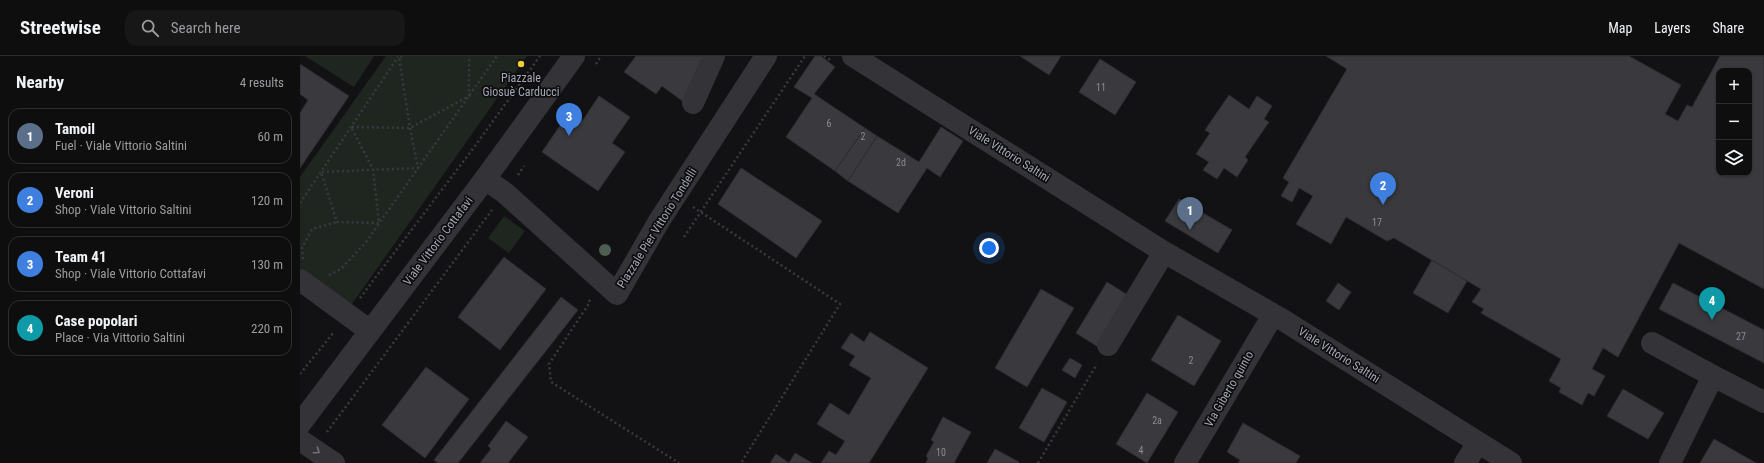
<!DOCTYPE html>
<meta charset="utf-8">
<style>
:root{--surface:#0e0e0f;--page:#171718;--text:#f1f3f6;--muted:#9b9c9e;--line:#2e2e2f;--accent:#8c9099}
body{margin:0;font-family:"Roboto Condensed",sans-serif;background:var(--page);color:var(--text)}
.controls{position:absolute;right:12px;top:12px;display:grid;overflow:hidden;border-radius:8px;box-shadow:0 1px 3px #0004}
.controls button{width:36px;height:36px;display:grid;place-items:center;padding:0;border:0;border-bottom:1px solid var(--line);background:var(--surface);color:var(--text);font:20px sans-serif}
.you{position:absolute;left:689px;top:192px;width:14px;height:14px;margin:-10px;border:3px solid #fff;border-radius:50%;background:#1a73e8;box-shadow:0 0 0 6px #1a73e833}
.badge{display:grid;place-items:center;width:26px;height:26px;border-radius:50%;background:var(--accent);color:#fff;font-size:13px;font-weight:700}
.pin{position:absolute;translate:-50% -33px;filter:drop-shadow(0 1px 2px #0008)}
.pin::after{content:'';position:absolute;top:21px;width:14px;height:12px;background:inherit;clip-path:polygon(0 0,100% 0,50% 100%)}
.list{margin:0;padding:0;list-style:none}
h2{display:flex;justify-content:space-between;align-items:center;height:52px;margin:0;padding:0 16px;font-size:17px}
h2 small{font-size:13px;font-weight:400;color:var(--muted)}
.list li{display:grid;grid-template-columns:26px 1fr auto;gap:12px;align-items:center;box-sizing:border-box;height:56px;margin:0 8px 8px;padding:0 8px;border:1px solid var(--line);border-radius:12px}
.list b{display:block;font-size:15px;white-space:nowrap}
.list p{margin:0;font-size:13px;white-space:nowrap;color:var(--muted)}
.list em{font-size:13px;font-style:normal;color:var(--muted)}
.icon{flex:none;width:22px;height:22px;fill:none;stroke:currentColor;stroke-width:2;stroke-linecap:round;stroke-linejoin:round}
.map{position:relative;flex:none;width:1464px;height:407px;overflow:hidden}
header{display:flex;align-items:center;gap:24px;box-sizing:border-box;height:56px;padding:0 20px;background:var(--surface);border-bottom:1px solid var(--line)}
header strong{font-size:19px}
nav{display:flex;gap:22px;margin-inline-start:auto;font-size:14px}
.search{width:280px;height:36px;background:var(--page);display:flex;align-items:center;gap:10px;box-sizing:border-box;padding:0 14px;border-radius:12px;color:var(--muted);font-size:15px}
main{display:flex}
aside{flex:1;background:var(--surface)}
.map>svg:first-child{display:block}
.green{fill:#1f2620}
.building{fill:#3a3a3e;stroke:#2d2c30;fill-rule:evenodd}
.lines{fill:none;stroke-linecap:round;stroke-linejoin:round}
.path{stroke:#393a3f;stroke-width:2.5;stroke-dasharray:2 3;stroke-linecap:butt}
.minor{stroke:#333338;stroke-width:22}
.tree{fill:#4c5f52}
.oneway{stroke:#71727c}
.poi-dot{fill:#ead033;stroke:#0d0d0f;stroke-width:1.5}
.labels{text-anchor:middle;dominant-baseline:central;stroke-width:3.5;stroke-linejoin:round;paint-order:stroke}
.number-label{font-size:10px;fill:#8a8b96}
.poi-label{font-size:12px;fill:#a4a6b4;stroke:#0d0d0f}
.street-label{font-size:12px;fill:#a4a6b4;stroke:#0d0d0f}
</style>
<header>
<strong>Streetwise</strong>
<div class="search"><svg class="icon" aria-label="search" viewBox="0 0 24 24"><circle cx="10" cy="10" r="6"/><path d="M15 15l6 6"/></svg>Search here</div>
<nav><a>Map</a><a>Layers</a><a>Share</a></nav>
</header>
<main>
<aside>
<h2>Nearby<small>4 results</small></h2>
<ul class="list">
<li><span class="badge" style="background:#5c6f8a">1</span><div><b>Tamoil</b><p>Fuel · Viale Vittorio Saltini</p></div><em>60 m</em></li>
<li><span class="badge" style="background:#3f7fe0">2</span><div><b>Veroni</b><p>Shop · Viale Vittorio Saltini</p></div><em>120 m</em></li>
<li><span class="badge" style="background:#3f7fe0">3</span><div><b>Team 41</b><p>Shop · Viale Vittorio Cottafavi</p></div><em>130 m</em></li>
<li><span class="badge" style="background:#0f9aa8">4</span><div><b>Case popolari</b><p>Place · Via Vittorio Saltini</p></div><em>220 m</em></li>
</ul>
</aside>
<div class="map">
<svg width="1464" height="407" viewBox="0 0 1464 407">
<rect width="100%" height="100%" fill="#121214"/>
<path class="green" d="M5 0H74L54 31Z
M86 0H227L47 255 0 223V121Z
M204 160 225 175 209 197 188 182Z"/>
<path class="building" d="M336 0H407L385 47 362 30 356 38 324 16Z
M515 0H521L535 11 514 38 565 72 535 115 486 81 512 42 494 31Z
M720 0H761L749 19Z
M1026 0H1329L1381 29 1365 58 1378 65 1387 49 1392 51 1420 0H1464V233L1379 187 1318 301 1303 292 1292 313 1305 320 1294 340 1288 337 1282 349 1259 336 1261 332 1249 325 1261 303 1181 257 1184 253 1172 246 1181 233 1094 182 1087 185 1046 161 1031 188 996 168 1013 140 999 132 992 146 981 140 989 126 983 122 1047 13ZM1419 15H1449V117H1419Z
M800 3 836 26 815 59 779 36Z
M0 8 49 40 0 112V57L8 44 0 38Z
M929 39 949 53 957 40 972 50 964 63 969 66 945 101 948 104 937 121 924 112 917 123 903 114 909 106 896 98 910 77 905 74Z
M299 40 330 61 312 87 325 96 298 135 242 96 270 55 283 64Z
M641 71 663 85 640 121 627 112 598 157 548 125 577 80 619 106Z
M565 72 577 80 548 125 535 115Z
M441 112 522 165 496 202 418 148Z
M879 143 932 174 918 197 865 165Z
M204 201 246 233 200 294 158 261Z
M1132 204 1167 225 1148 257 1113 237Z
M807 226 834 243 803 294 776 277Z
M1038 227 1051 236 1039 254 1026 245Z
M1373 227 1464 274V307L1359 253Z
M741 233 774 252 727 331 695 312Z
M261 241 278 254 158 407H138L134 404Z
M878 259 921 285 894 330 851 304Z
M570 276 628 312 569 407H521L529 395 536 399 545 385 517 368 530 347 549 359 571 322 549 309 555 300 541 292 551 277 564 286Z
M770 302 782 309 775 322 762 314Z
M126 311 169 343 125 402 82 369Z
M742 332 767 346 744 386 719 372Z
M1323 333 1364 357 1348 383 1307 360Z
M847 337 878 356 847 407 816 388Z
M643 361 671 376 654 407H626L628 402 626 400 634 386 631 384Z
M206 365 228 381 208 407H180L191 393 188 390Z
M943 367 1000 400 996 407H938L940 404 927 396Z
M1414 383 1456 407H1400Z
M695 393 719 406 718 407H687Z
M495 397 512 407H470L476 398 489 407Z"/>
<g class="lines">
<path class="path" d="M102 0 99 1 110 72 118 112 21 116 37 166 79 167 73 113 51 71 110 72 169 40V0
M524 0 532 5
M296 8 301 0
M218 119 224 110
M0 147 98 1
M393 151 540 248 441 407
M384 181 505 0
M3 203 2 192 12 173 37 166
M29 219 41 213 66 186 197 0
M60 242 175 90 240 0
M289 244 290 246 249 308 251 326 379 407
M0 318 34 276
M27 376 192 154
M738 407 797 308"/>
<path class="minor" d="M553 0 864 196 983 264 1211 407
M393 47 414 0
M185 123 205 137 317 238 359 165 466 0
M0 224 70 275
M1352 287 1413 320 1370 407
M808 289 864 196
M1413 320 1464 346
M0 368 185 123 274 0
M0 384 34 407
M885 407 973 259
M1165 407 1178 387"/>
</g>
<circle class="tree" cx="305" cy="194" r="6"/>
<defs><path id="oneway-chevron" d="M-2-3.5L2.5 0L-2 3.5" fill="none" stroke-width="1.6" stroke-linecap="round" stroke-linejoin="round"/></defs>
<use class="oneway" href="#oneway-chevron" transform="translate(17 395) rotate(35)"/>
<circle class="poi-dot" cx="221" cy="8" r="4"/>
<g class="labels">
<g class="number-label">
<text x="801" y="31">11</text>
<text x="529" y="67">6</text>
<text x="563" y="80">2</text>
<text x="601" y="106">2d</text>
<text x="1077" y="166">17</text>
<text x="1441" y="280">27</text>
<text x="891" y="304">2</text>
<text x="857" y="364">2a</text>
<text x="841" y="394">4</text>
<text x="641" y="396">10</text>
</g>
<g class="poi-label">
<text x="221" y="22">Piazzale<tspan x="221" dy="14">Giosuè Carducci</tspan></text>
</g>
<g class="street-label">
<text transform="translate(709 98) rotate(32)">Viale Vittorio Saltini</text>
<text transform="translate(357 172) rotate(-58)">Piazzale Pier Vittorio Tondelli</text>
<text transform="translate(138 185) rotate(-53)">Viale Vittorio Cottafavi</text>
<text transform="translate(1039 299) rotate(32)">Viale Vittorio Saltini</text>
<text transform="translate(929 333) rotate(-60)">Via Giberto quinto</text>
</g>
</g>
</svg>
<div class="controls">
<button>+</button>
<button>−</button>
<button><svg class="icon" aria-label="layers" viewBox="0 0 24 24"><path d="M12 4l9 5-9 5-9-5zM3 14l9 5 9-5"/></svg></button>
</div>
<div class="you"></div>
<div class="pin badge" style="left:890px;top:174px;background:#5c6f8a">1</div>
<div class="pin badge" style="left:1083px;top:149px;background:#3f7fe0">2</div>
<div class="pin badge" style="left:269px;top:80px;background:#3f7fe0">3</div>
<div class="pin badge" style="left:1412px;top:264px;background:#0f9aa8">4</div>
</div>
</main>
